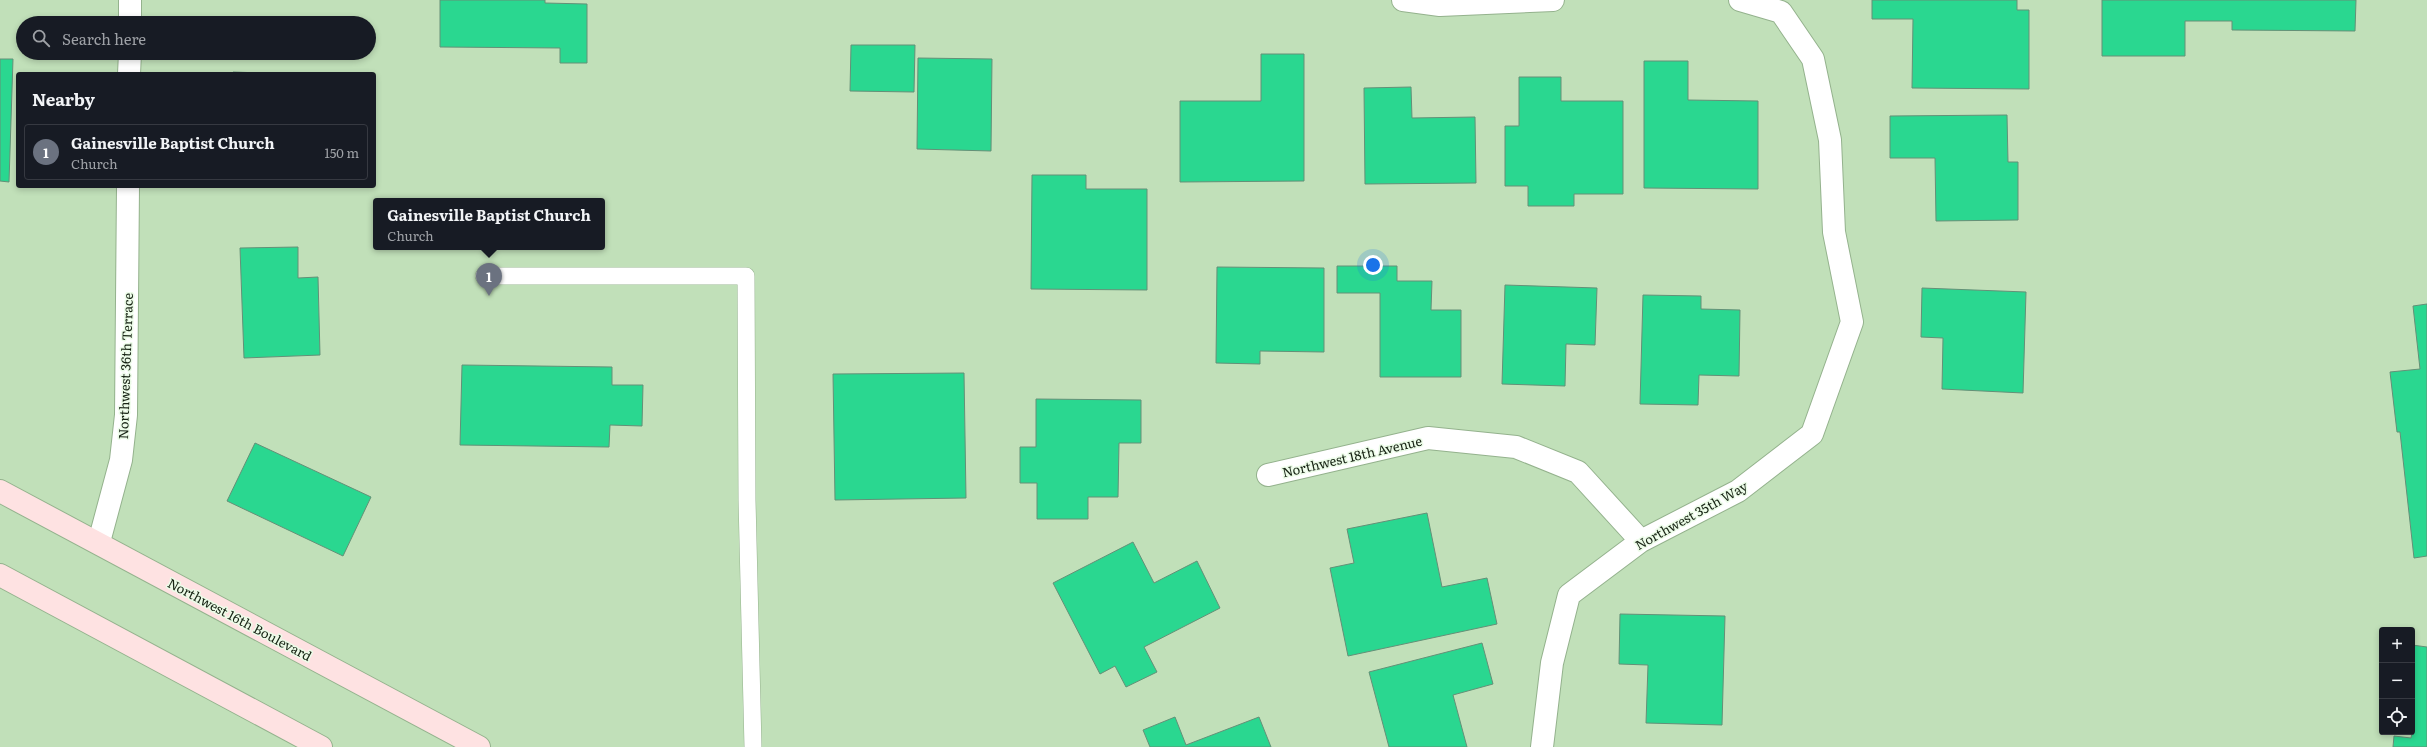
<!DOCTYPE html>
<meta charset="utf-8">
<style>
:root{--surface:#171b24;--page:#20242c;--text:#f1f3f6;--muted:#9ea1a6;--line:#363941;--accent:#2563eb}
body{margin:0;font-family:Literata,serif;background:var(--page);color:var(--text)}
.controls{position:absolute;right:12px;bottom:12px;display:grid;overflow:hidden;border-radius:4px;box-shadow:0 2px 6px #0003}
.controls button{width:36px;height:36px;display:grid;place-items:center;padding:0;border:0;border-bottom:1px solid var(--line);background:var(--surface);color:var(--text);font:20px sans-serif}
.you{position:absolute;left:1373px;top:265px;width:14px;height:14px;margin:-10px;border:3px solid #fff;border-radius:50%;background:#1a73e8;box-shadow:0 0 0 6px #1a73e833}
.badge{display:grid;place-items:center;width:26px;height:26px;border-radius:50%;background:var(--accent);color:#fff;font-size:13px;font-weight:700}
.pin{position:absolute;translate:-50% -33px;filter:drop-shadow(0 1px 2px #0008)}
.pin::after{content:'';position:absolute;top:21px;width:14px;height:12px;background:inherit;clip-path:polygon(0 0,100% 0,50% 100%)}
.popup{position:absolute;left:373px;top:198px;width:232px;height:52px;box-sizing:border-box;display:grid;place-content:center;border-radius:4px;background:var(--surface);filter:drop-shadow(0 1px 3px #0005);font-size:13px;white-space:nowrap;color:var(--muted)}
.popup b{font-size:15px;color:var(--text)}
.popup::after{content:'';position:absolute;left:50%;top:100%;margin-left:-8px;border:8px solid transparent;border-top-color:var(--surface)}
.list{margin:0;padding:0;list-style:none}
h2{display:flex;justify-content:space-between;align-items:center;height:52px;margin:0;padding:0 16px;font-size:17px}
h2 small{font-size:13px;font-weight:400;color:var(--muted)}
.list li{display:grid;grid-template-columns:26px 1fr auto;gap:12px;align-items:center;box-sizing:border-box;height:56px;margin:0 8px 8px;padding:0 8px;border:1px solid var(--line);border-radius:4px}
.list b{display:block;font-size:15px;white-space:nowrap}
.list p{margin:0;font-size:13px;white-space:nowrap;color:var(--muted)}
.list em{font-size:13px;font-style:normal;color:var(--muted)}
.icon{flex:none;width:22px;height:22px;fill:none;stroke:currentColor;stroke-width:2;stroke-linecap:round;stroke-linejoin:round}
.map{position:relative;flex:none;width:2427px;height:747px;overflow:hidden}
.search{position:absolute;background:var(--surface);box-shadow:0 2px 6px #0003;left:16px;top:16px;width:360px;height:44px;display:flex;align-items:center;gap:10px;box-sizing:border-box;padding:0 14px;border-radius:22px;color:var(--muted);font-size:15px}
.panel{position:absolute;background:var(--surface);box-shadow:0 2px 6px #0003;left:16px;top:72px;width:360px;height:116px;border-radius:4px}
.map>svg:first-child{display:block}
.building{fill:#2ad790;stroke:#649077}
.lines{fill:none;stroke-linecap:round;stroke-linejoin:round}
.lane-casing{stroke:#94b28d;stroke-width:18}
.street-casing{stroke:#94b28d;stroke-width:24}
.secondary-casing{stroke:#94b28d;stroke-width:24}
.lane{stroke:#fff;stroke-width:17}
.street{stroke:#fff;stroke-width:22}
.secondary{stroke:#fee2e2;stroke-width:22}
.labels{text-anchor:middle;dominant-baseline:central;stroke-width:3;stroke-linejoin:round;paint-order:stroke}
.street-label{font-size:13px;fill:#172314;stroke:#ecfce8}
</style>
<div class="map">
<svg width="2427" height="747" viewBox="0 0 2427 747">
<rect width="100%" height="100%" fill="#c1e0b9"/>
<path class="building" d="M440 0H545V3L587 4V63H560V48L440 47Z
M1872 0H2017V10H2029V89L1912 88 1913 19H1872Z
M2102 0H2356L2355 31 2232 30V21H2185V56H2102Z
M851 45H915L914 92 850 91Z
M1261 54H1304V181L1180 182V101H1261Z
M918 58 992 59 991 151 917 149Z
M0 59H13L9 182 0 181Z
M1644 61H1688V100L1758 101V189L1644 188Z
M233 72 288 74H233Z
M1519 77H1561V101H1623V194H1574V206H1528V186H1505V126H1519Z
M1411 87 1412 118 1475 117 1476 183 1365 184 1364 88Z
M2007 115 2008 162H2018V220L1936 221 1935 158H1890V116Z
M1032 175H1086V189H1147V290L1031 289Z
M298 247V278L318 277 320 355 244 358 240 248Z
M1337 266H1397V281H1432L1431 310H1461V377H1380V293H1337Z
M1217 267 1324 268V352L1260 351V364L1216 363Z
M1505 285 1597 288 1595 345 1566 344 1565 386 1502 384Z
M1922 288 2026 292 2023 393 1942 389 1943 338 1921 337Z
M1643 295 1701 296V309L1740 310 1739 376 1699 375 1698 405 1640 404Z
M2427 304V556L2414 558 2400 432H2397L2390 372 2420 369 2413 306Z
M462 365 612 367V385H643L642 426 610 425 609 447 460 445Z
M964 373 966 498 835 500 833 374Z
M1036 399 1141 400V443H1119L1118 497H1088V519H1037V483H1020V447H1036Z
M255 443 371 497 343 556 227 501Z
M1427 513 1442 587 1487 578 1497 624 1348 656 1330 568 1354 563 1347 529Z
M1133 542 1154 583 1197 561 1220 608 1144 647 1157 672 1126 687 1115 666 1100 674 1053 583Z
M1620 614 1725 616 1722 725 1646 723 1648 665 1619 664Z
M1482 643 1493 684 1453 695 1467 747H1389L1369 672Z
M2412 645 2427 647V747H2393L2394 736 2411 738 2412 732 2414 710H2412Z
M1175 717 1186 745 1259 717 1271 747H1150L1143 730Z"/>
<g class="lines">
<defs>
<path id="lane" d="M484 276H746L747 500 753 747"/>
<path id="street" d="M1403 0 1440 5 1553 0
M130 23V0
M129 74 130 53
M1268 475 1428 438 1516 447 1578 472 1641 541
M99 542 121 460 126 415 128 186
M1542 747 1552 663 1569 595 1641 541 1738 491 1812 434 1852 322 1834 232 1830 140 1813 59 1781 12 1740 0"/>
<path id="secondary" d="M0 491 479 747
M0 575 321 747"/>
</defs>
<use href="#lane" class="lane-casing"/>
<use href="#street" class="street-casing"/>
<use href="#secondary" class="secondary-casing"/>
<use href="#lane" class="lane"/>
<use href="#street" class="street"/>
<use href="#secondary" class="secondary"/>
</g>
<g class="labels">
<g class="street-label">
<text transform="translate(125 366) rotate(-88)">Northwest 36th Terrace</text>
<text transform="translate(1352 456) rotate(-13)">Northwest 18th Avenue</text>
<text transform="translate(1691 515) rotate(-29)">Northwest 35th Way</text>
<text transform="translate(240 619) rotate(28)">Northwest 16th Boulevard</text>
</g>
</g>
</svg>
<div class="controls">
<button>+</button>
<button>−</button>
<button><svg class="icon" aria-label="locate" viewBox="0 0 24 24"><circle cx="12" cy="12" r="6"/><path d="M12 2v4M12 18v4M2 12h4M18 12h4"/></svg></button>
</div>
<div class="you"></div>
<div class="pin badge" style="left:489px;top:296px;background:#6b7280">1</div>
<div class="popup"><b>Gainesville Baptist Church</b>Church</div>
<div class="search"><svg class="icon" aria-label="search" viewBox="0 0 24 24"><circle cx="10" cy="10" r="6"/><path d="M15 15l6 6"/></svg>Search here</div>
<section class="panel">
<h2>Nearby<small></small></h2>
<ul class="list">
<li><span class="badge" style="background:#6b7280">1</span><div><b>Gainesville Baptist Church</b><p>Church</p></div><em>150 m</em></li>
</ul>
</section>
</div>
